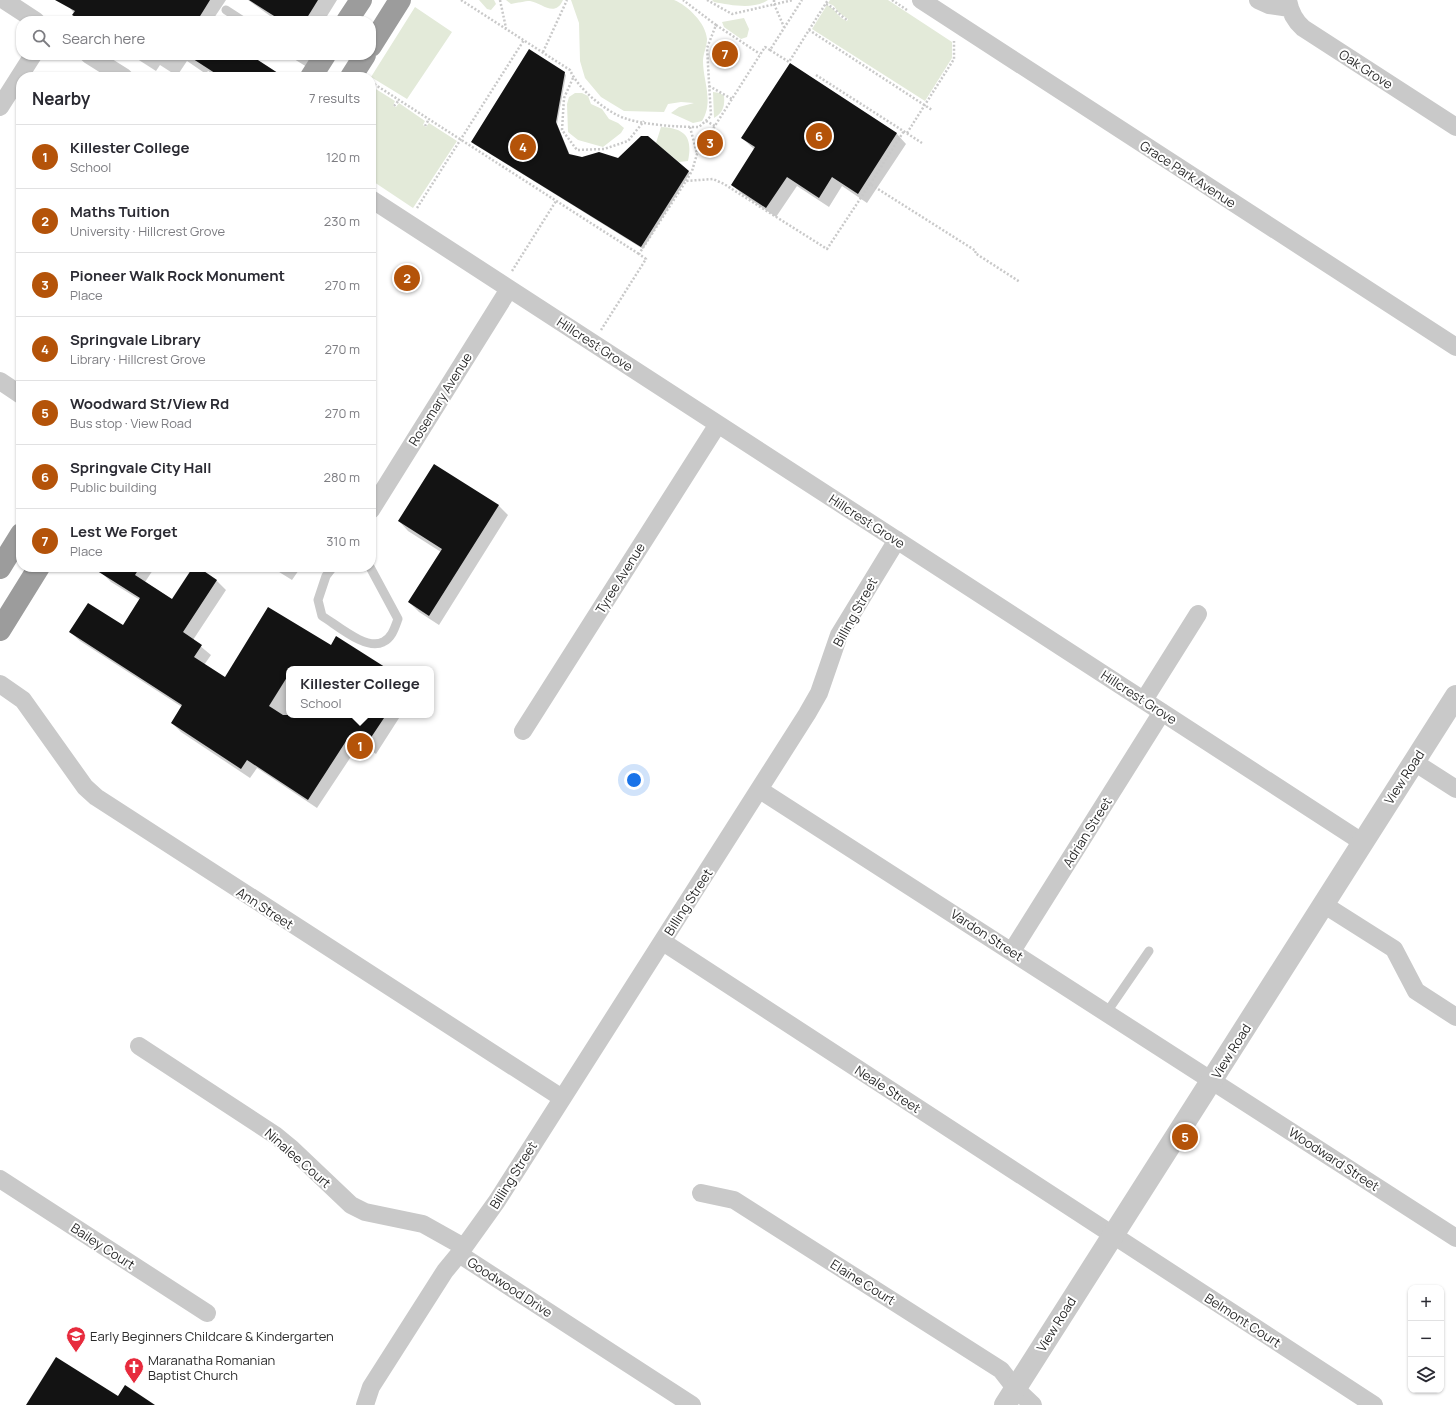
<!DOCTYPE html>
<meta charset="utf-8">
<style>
:root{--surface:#fff;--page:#f2f2f3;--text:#2b2b33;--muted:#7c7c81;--line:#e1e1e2;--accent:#b45309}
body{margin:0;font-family:Manrope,sans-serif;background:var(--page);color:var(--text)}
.controls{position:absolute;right:12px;bottom:12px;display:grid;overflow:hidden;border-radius:8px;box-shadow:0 1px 3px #0004}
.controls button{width:36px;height:36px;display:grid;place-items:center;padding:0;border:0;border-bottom:1px solid var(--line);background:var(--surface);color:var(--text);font:20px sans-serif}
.you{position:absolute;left:634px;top:780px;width:14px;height:14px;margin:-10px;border:3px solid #fff;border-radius:50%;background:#1a73e8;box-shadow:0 0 0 6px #1a73e833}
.badge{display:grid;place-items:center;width:26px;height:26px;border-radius:50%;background:var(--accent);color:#fff;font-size:13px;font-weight:700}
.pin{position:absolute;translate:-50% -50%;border:2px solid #fff;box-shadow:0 1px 4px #0006}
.popup{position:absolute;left:286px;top:666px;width:148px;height:52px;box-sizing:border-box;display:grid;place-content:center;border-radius:8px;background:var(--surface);filter:drop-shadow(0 1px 3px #0005);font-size:13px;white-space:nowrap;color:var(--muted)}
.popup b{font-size:15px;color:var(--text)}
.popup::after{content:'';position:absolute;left:50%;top:100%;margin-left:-8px;border:8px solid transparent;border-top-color:var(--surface)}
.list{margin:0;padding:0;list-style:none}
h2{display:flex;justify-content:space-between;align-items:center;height:52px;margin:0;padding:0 16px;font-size:17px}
h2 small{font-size:13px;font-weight:400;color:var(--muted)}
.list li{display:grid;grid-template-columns:26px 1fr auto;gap:12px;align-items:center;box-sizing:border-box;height:64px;padding:0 16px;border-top:1px solid var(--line)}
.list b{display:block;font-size:15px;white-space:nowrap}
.list p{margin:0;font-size:13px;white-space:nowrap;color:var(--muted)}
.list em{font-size:13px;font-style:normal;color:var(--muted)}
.icon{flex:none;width:22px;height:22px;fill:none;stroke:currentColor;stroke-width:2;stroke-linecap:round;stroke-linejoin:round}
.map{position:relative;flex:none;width:1456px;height:1405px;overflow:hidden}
.search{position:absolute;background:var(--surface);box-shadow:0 1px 3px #0004;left:16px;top:16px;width:360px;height:44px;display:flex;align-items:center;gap:10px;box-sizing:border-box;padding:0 14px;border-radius:16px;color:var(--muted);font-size:15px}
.panel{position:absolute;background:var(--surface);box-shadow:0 1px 3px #0004;left:16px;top:72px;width:360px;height:500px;border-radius:16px}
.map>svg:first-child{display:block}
.green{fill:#e3ead9}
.shadow{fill:#0003}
.building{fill:#131313}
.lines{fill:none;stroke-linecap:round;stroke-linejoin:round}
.path{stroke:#c9c9c9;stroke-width:2.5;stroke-dasharray:2 2;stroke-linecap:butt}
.service{stroke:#c9c9c9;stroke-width:9}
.minor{stroke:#c9c9c9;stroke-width:18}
.tertiary{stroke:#c9c9c9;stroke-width:22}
.trunk{stroke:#9c9c9c;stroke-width:22}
.labels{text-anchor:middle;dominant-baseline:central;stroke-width:4;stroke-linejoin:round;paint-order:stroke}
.street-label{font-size:13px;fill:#2c2c2c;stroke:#fff}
.poi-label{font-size:13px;fill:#2c2c2c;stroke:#fff;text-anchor:start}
</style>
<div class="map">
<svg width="1456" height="1405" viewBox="0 0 1456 1405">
<rect width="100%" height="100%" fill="#fff"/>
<path class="green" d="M479 0H494L496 4 491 10 487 9Z
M506 0H563C555 18 542 3 530 1 525 1 517 3 511 4Z
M571 0H674C687 5 706 23 707 39 707 46 703 54 703 61 703 81 714 102 702 121L693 123 671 113 679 107 694 103 681 102 668 104 664 112 624 111 601 97 585 78 580 61 579 23Z
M712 0H768C754 10 730 5 714 2Z
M830 0H888L952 42V58L925 101 812 29 827 5C835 8 838 18 847 21L848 19 838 12 834 6 828 3Z
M415 7 452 32 407 99 371 77Z
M744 18 749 29 747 37 741 39 724 27 722 22Z
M371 86 395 101 393 106 396 107 399 103 425 121 423 125 426 127 429 123 457 141 413 208 371 180Z
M713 92 720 93 724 96C725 106 723 113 714 118Z
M575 93H582L588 96 591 104 602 109 609 119 618 123 624 128 621 133 603 147 578 140 568 132 567 104 569 97Z
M661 127C685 128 693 137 688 161L679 162 656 143Z"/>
<path class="shadow" d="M75 0H226L212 21H80L70 8Z
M248 0H337L324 21H277Z
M131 55H250L284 77H217L208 71 206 74 187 61 177 76 160 65 156 71Z
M790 65 897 134 906 144 867 203 842 186 829 207 797 186 776 217 742 194 732 185 755 150 742 138Z
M564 73 566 75 557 124 570 155 582 158 619 159 688 171 690 173 643 249 474 144Z
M499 506 508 515 439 625 419 612 409 602 441 552 408 531 399 521Z
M106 567H155L145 582 173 600 194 567 216 580 226 590 193 640 211 655 204 665 225 678 331 646 386 669H289V715H401L376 754 360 743 317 808 257 768 250 778 181 732 172 723 182 707 80 641 70 632 123 626 140 600 111 582 102 573Z
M271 567H301L292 580Z"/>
<path class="building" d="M55 0H210L197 21H83L72 15 75 11Z
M249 0H318L305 21H282Z
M529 49 565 72 556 122 569 154 582 157 599 152 618 158 641 136H648L689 171 641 247 471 142Z
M187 55H250L284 77H221Z
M790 63 897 133 858 194 832 177 819 198 787 177 766 208 731 185 755 147 741 138Z
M434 464 499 505 429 616 408 602 442 549 398 521Z
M91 567H140L135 575 172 599 193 567H198L217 580 183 632 202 645 194 657 225 677 268 607 331 645 336 636 388 669H289V674L269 706 283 715H386L366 745 350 735 308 800 247 760 241 769 171 723 182 705 69 632 88 603 123 625 140 598Z
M56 1357 118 1396 125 1385 155 1405H26Z"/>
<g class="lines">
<path class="path" d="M461 0 570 70C578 89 607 113 627 119 646 125 679 127 699 127L711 116 707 48 716 25 683 0
M500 0 506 28
M707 0 732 14 793 0
M774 0V4L784 27
M892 0 907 10
M826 4C834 7 839 15 847 20
M716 25 760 54
M809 30 828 0
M770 50 789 62 809 30 932 110
M543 52 567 0
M816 75 922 143
M573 78 564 98 562 130 577 150 604 149 628 141 644 121
M371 82 639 254
M709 86 732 99
M394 106 399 100
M706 121 715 126
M425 126 429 119
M690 127 697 154
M907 133 954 59V41
M686 181 692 171 697 154 765 47 770 50 802 0
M870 184 904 131
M417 208 524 40
M512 271 556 201
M601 330 646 259 639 254 686 181 713 179 724 184 827 249 870 184 976 251 975 253 1020 282"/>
<path class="service" d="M226 10 243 21
M296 55 317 68
M333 567 326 576 318 600 322 616C337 625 366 651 383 642 392 638 395 627 398 619L370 567
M1107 1012 1149 951"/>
<path class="minor" d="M4 0 36 21
M921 0 1456 347
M1258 0 1269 5 1290 8
M1288 0C1290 12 1294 20 1303 28L1456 127
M89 55 124 77
M0 107 33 55
M371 199 1362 842
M0 381 21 395
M371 510 509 289
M0 684 23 700 85 787 96 797 562 1098
M1144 700 1198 614
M523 731 718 424
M1414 762 1456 789
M760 790 1456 1238
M1323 904 1394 949 1416 991 1456 1017
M663 942 1374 1405
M1012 951 1162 712
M139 1046 275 1135 292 1149 351 1205 365 1212 423 1224 464 1247
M0 1179 207 1313
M701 1193 734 1200 1001 1370 1015 1388 1033 1405
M459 1254 497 1201 807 714 819 693 839 635 897 540
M365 1405 371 1387 445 1271 459 1254 692 1405"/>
<path class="tertiary" d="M1005 1405 1456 696"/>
<path class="trunk" d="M347 21 361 0
M371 46 400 0
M311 77 325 55
M351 77 365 55
M0 568 21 534
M0 630 39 567"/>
</g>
<defs>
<symbol id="school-pin" viewBox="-11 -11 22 30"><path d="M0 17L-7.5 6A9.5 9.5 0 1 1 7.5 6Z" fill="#e72b3d" stroke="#fff"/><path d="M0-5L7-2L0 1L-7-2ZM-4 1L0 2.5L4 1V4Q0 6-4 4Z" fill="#fff"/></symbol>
<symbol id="church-pin" viewBox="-11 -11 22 30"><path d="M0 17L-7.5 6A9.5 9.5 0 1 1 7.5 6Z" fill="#e72b3d" stroke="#fff"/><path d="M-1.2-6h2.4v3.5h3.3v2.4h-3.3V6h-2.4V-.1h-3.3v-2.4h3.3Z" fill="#fff"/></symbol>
</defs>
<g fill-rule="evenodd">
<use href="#school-pin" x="65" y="1325" width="22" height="30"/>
<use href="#church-pin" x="123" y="1356" width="22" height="30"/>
</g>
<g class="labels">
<g class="street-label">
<text transform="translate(1366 69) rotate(33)">Oak Grove</text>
<text transform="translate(1188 174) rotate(33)">Grace Park Avenue</text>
<text transform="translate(595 344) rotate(33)">Hillcrest Grove</text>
<text transform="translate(440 399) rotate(-58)">Rosemary Avenue</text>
<text transform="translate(867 521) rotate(33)">Hillcrest Grove</text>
<text transform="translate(620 578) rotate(-58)">Tyree Avenue</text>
<text transform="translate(855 612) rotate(-61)">Billing Street</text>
<text transform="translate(1139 697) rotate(33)">Hillcrest Grove</text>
<text transform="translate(1404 777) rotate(-57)">View Road</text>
<text transform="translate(1087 832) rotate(-58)">Adrian Street</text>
<text transform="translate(688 902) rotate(-57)">Billing Street</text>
<text transform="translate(265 908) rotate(33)">Ann Street</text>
<text transform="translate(987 935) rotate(33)">Vardon Street</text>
<text transform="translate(1231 1051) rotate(-58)">View Road</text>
<text transform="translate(888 1089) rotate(33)">Neale Street</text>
<text transform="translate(298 1158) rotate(41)">Ninalee Court</text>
<text transform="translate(1334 1159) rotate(33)">Woodward Street</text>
<text transform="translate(513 1175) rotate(-58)">Billing Street</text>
<text transform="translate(103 1246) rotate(33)">Bailey Court</text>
<text transform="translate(863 1282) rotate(32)">Elaine Court</text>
<text transform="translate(510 1287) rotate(33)">Goodwood Drive</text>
<text transform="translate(1243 1320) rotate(33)">Belmont Court</text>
<text transform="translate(1056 1324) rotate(-58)">View Road</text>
</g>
<g class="poi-label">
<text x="90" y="1336">Early Beginners Childcare &amp; Kindergarten</text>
<text x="148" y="1360">Maranatha Romanian<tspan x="148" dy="15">Baptist Church</tspan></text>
</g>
</g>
</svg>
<div class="controls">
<button>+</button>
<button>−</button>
<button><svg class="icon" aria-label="layers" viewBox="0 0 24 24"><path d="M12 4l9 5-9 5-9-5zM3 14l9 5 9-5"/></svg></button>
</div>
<div class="you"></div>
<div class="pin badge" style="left:360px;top:746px">1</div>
<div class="popup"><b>Killester College</b>School</div>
<div class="pin badge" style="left:407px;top:278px">2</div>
<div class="pin badge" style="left:710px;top:143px">3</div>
<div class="pin badge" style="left:523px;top:147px">4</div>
<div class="pin badge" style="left:1185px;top:1137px">5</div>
<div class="pin badge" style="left:819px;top:136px">6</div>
<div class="pin badge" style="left:725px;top:54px">7</div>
<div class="search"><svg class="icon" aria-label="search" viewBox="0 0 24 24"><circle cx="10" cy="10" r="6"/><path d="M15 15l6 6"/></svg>Search here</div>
<section class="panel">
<h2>Nearby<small>7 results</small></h2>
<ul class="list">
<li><span class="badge">1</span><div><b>Killester College</b><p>School</p></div><em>120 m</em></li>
<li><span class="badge">2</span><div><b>Maths Tuition</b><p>University · Hillcrest Grove</p></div><em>230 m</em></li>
<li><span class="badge">3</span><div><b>Pioneer Walk Rock Monument</b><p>Place</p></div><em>270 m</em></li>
<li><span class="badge">4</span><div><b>Springvale Library</b><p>Library · Hillcrest Grove</p></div><em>270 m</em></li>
<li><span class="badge">5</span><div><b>Woodward St/View Rd</b><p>Bus stop · View Road</p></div><em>270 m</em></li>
<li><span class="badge">6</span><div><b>Springvale City Hall</b><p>Public building</p></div><em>280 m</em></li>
<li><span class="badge">7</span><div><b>Lest We Forget</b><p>Place</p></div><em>310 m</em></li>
</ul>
</section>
</div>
